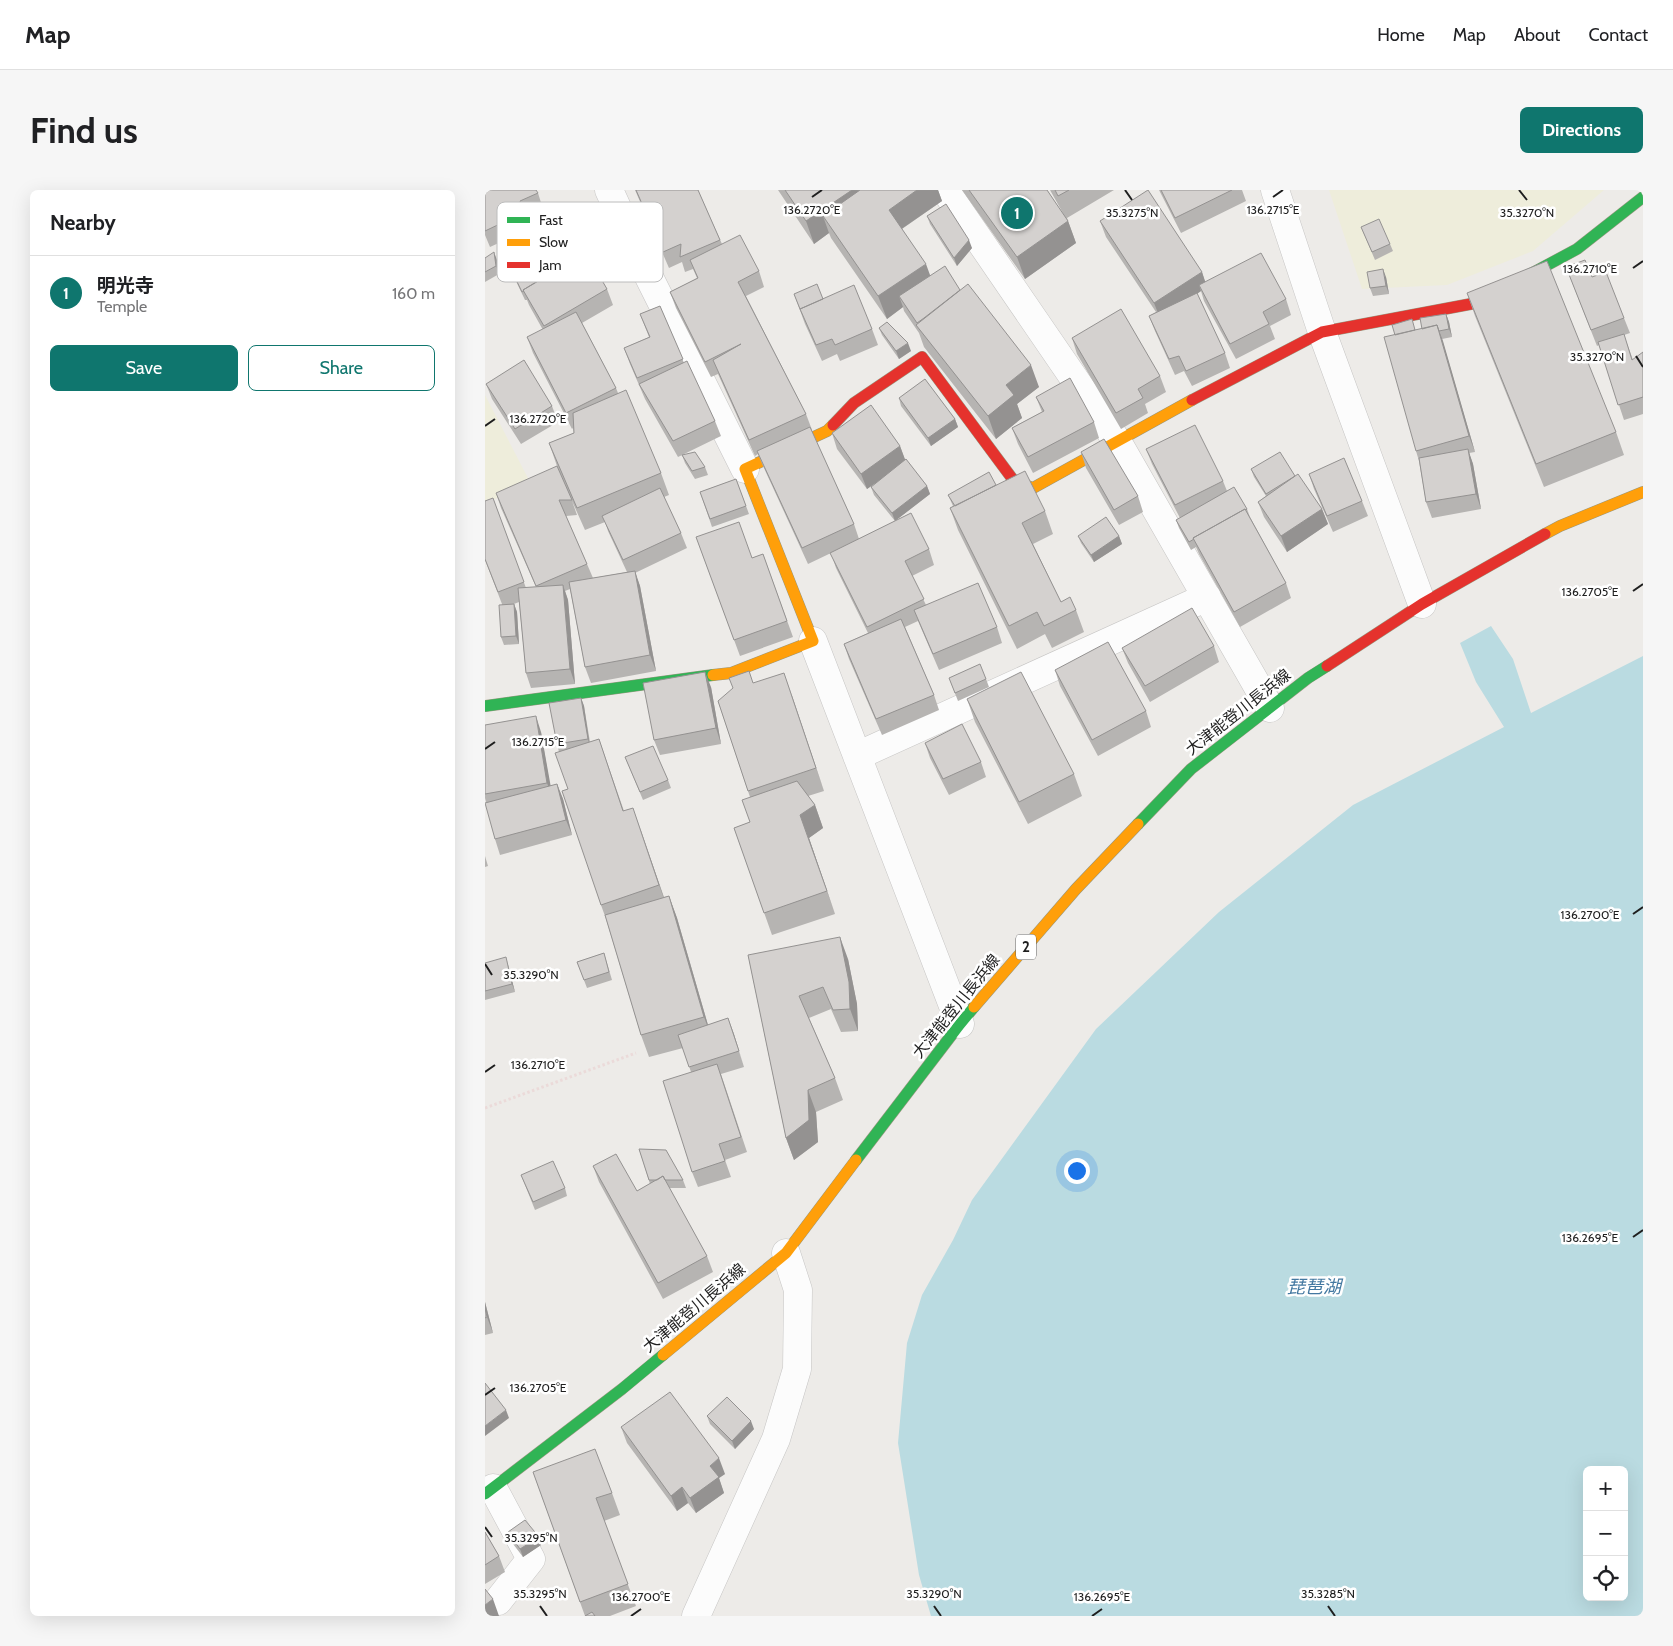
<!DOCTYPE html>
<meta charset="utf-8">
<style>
:root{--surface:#fff;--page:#f6f6f6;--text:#202124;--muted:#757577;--line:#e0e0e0;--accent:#0f766e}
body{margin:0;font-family:Cabin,"Noto Sans JP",sans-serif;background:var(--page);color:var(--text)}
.controls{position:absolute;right:15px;bottom:15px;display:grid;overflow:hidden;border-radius:8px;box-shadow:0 5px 20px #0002}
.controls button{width:45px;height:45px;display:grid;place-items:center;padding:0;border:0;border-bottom:1px solid var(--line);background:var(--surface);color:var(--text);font:25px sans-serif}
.you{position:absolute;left:591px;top:980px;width:18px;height:18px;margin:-12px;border:4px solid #fff;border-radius:50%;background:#1a73e8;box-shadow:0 0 0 8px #1a73e833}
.badge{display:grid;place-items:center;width:32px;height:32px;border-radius:50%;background:var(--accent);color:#fff;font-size:16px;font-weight:700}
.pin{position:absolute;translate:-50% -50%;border:2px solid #fff;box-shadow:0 1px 5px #0006}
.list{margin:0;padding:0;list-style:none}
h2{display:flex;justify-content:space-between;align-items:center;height:65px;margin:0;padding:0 20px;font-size:21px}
h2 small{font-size:16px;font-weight:400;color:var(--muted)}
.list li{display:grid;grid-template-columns:32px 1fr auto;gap:15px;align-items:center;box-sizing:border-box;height:75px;padding:0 20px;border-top:1px solid var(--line)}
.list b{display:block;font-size:19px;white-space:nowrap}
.list p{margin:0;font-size:16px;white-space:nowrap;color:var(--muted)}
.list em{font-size:16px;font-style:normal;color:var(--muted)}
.actions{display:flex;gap:10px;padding:15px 20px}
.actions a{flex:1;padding:11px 0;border:1px solid var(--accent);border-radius:8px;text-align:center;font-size:18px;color:var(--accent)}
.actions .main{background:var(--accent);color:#fff}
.icon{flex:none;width:28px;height:28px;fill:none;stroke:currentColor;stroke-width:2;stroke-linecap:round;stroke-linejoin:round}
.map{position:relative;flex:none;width:1158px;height:1426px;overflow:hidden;border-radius:8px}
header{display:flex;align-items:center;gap:30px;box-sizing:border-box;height:70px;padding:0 25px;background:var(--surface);border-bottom:1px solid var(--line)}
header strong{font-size:24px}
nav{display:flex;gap:28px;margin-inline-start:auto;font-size:18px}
.intro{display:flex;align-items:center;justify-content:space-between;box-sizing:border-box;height:120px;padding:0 30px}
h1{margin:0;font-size:35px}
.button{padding:12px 22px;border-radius:8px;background:var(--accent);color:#fff;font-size:18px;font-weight:700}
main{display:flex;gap:30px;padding:0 30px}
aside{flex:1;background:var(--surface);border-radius:8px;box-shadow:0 5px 20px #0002}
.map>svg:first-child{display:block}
.farmland{fill:#eeeddb}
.water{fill:#badbe1;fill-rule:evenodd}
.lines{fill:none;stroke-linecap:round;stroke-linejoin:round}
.street-casing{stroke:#c6c5c4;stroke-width:29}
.fast-casing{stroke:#97977f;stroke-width:12}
.slow-casing{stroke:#97977f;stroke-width:12}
.jam-casing{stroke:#97977f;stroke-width:12}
.path{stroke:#ebdad9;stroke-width:3;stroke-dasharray:2.5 2.5;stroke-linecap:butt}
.street{stroke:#fcfcfc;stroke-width:28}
.fast{stroke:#30b455;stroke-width:11}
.slow{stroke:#ff9f0a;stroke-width:11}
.jam{stroke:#e5322d;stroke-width:11}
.wall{fill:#b6b4b2;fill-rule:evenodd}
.shaded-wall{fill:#949291}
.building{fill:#d4d1cf;stroke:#949291}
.ticks{fill:none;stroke:#1f1f1f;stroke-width:2}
.labels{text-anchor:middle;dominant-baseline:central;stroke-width:5;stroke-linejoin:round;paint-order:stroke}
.shield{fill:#fff;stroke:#626262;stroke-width:1}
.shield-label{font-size:15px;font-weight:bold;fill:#1f1f1f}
.street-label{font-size:16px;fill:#1f1f1f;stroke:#fff}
.water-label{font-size:18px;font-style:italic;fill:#4378a1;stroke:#fff}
.key{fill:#fff;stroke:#bcbcbc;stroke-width:1}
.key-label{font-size:14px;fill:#1f1f1f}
.ticks-label{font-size:12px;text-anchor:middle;fill:#1f1f1f;stroke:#fff;stroke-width:5;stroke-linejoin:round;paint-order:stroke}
</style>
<header>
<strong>Map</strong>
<nav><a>Home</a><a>Map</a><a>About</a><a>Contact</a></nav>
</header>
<div class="intro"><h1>Find us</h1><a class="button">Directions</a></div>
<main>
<aside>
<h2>Nearby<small></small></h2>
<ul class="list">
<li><span class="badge">1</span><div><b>明光寺</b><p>Temple</p></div><em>160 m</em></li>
</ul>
<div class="actions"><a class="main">Save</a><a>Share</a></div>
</aside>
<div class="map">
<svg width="1158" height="1426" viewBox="0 0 1158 1426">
<rect width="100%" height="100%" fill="#edebe8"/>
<path class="farmland" d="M844 0H1119L1048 61 962 95 877 99Z
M0 205 46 294 0 313Z"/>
<path class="water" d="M1006 436 1028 469 1046 523 1158 466V1426H446L434 1385 413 1253 422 1153 437 1105 468 1050 487 1010 611 839 734 722 868 615 1019 537 991 492 975 453ZM1102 1280H1139V1407H1102Z"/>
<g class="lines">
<defs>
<path id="street" d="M124 0 160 79 260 279
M460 0 632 251 785 518
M790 0 837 142 937 414
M328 451 475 834
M372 566 722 407
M8 1298 46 1369 13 1411
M211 1426 291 1249 312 1179 313 1100 301 1063"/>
<path id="fast" d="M1016 100 1092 59 1158 7
M0 516 228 485
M653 634 706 579 823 488 842 476
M371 970 475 834 489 817
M0 1304 137 1199 178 1165"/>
<path id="slow" d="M539 295 548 298 707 210
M1060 344 1075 336 1158 302
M228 485 246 483 328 451 260 279 342 241 348 235
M489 817 591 699 653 634
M178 1165 301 1063 371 970"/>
<path id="jam" d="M707 210 837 142 991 113 1016 100
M348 235 369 213 437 167 529 291 539 295
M842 476 937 414 1060 344"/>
</defs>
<use href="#street" class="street-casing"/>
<use href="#fast" class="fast-casing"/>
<use href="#slow" class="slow-casing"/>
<use href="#jam" class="jam-casing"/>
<path class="path" d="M0 918 151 863"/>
<use href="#street" class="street"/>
<use href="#fast" class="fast"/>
<use href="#slow" class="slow"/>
<use href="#jam" class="jam"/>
</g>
<path class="wall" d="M0 0 53 3 58 19 41 26 46 38 5 57 0 45Z
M150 0H213L237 54 274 81 279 97 261 106 321 224 327 240H326L369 334 374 349 410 331 389 305 386 297 392 292 382 299 352 259 347 243 415 256 420 270 442 296 445 304 410 331 444 359 449 375 427 386 441 415 512 437 517 453 454 480 433 431 420 437 449 505 454 520 397 545 364 469 359 454 383 443 351 378 346 363 323 374 278 276 273 264 270 266 233 184 226 187 191 118 185 102 212 88 208 79 200 82 197 72 184 78Z
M293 0H453L457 11 417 39 445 86 475 100 554 197 532 214 537 228 511 249 439 157 434 143 419 121 418 117 402 129 346 48 344 43 329 54Z
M477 0H562L579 25 565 0H629L582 28 591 53 540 89Z
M674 0H757L761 11 696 43Z
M442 26 487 58 472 76 445 34Z
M615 31 717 82 720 92 801 109 806 125 785 136 790 149 751 169 719 111 716 101 712 104 740 163 745 178 707 196 699 181 690 185 670 141 664 126 671 122 621 47Z
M876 37 905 54 908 61 890 70Z
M60 50 116 60 119 68 108 74 122 99 128 115 97 133 131 198 133 203 176 283 184 305 179 307 196 343 202 358 150 383 155 396 171 481 106 493 100 477 85 399 80 401 83 410 90 494 46 498 41 483 34 412 29 414 32 422 34 454 19 455 16 447 17 414 0 370 8 308 41 398 51 397 16 318 11 303 81 297 72 276 64 253 89 243 88 238 87 239 48 163 42 147 58 140 44 115 42 110H40L29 87 26 79 56 89 74 79 63 58ZM87 311 100 340 120 332 123 341 142 382 108 388 102 374 81 326 92 325Z
M0 68 12 70 14 84 0 92Z
M1081 77 1107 87 1139 128 1145 143 1139 145 1148 170 1158 162V224L1139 230 1114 155 1112 156Z
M901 87 904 104 888 106 885 98Z
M982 103 1131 242 1139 265 1059 297 990 126Z
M309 104 338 109 387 139 393 155 355 171 352 164 337 171 320 134Z
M175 116 199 173 230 231 236 246 193 267 160 209 145 174 139 158 164 147 155 124Z
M961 124 964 132 967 147 957 149 990 262 984 263 988 274 996 319 947 328 941 312 934 271 931 261 937 139Z
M394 138 426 161 414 169 397 145Z
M587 148 675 186 681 202 660 214 663 223 636 239 592 164Z
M1 194 67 216 73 232 36 254 7 209Z
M551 207 609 232 614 248 548 283 533 254 527 238 557 222Z
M414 208 470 229 473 237 446 256 416 216Z
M661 259 738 291 742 301 762 319 765 327 801 393 806 408 755 437 714 364 711 357 706 360 694 338 691 330 695 328 667 274Z
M596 262 653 306 658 322 634 335 601 278Z
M197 265 220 277 223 285 210 289 200 273Z
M766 279 810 286 837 319 843 334 802 362 779 327 773 312 781 306 769 287Z
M824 284 877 311 883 326 848 342 829 299Z
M251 289 264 324 227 337 215 302Z
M511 295 560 321 568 344 548 354 576 412 591 420 599 442 567 458 560 444 532 459 473 340 465 318 468 316 463 305Z
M593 346H634L637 354 609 372 596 353Z
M211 347 267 368 278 364 308 447 255 466Z
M729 456 734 472 665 512 643 473 637 458Z
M570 480 661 521 666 537 613 566 575 496Z
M464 488 501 489 504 497 473 511Z
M268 493 307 506 339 601 323 606 330 615 338 638 324 648 350 724 287 745 249 638 265 632V607L233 511Z
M226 497 236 554 175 565 169 550Z
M96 508 99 516 105 552 114 549 139 621 156 641 179 707 184 706 192 728 223 835 243 828 259 877 236 884 262 962 240 970 246 987 213 997 207 982 206 882 198 858 164 867 156 845 121 729 116 715 83 599 74 562 72 554Z
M482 509 589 584 597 606 543 634 490 532Z
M0 535 56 542 65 596 72 594 78 609 87 645 15 665 10 649 0 608Z
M440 553 496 572 501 587 464 605 445 568Z
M140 567 183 590 186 598 158 610Z
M0 666 3 676 0 677Z
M119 763 127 790 102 798 92 772Z
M263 765 363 769 372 814 373 841 356 842 346 819 324 828 350 888 358 910 331 922 333 952 309 970 301 948Z
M0 773 23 775 30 802 0 810Z
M154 959 198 990 201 998H184L222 1066 228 1082 178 1109 114 992 108 976 152 1001 165 994Z
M36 985 80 998 82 1006 50 1020Z
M0 1112 8 1143 0 1145Z
M222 1226 269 1239 250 1259 225 1234Z
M136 1237 240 1284 234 1288 239 1303 211 1323 203 1313 192 1321 142 1253Z
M48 1282 127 1303 135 1325 119 1331 151 1416 125 1426H100Z
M0 1342 14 1366 20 1382 0 1394Z
M23 1342 56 1355 38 1367 25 1350Z"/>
<path class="shaded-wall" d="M367 0H392L338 26 344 43 329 54 321 31Z
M432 0H453L457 11 412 42 404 20Z
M583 31 591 53 540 89 532 67Z
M484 50 487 58 472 76 469 68Z
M9 62 12 70 14 84 11 76Z
M441 74 449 96 414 106 418 117 402 129 393 106Z
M898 79 901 87 904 104 901 96Z
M717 82 722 97 714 95 716 101 675 128 669 113Z
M961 124 964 132 967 147 964 139Z
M952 135 958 151 990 262 984 246Z
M423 153 426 161 414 169 411 161Z
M546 175 554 197 532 214 537 228 511 249 503 226 521 195Z
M470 229 473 237 446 256 443 248Z
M415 256 421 272 382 299 376 284Z
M983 259 988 274 996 319 991 304Z
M442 296 445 304 410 331 407 323Z
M837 319 843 334 802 362 796 346Z
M634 346 637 354 609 372 606 365Z
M150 381 155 396 171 481 165 465Z
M78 395 83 410 90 494 85 479Z
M29 414 32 422 34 454 31 446Z
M220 482 226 497 236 554 231 538Z
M299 483 307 506 339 601 331 578Z
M96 508 99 516 105 557 103 549Z
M51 526 56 542 68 609 62 593Z
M72 594 78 609 87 645 81 630Z
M330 615 338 638 324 648 350 724 315 625Z
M148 618 156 641 182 717 174 695Z
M184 706 192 728 227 849 219 827Z
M355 747 363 769 372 814 373 841 365 819Z
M21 767 23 775 30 802 27 794Z
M243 828 249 844 259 877 254 861Z
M323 900 331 922 333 952 309 970 301 948Z
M0 1112 8 1143 2 1127 0 1118Z
M21 1220 24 1228 0 1246V1236Z
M266 1231 269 1239 250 1259 247 1251Z
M234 1268 240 1284 234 1288 239 1303 211 1323 205 1308 225 1276Z
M197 1297 203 1313 192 1321 186 1306Z
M54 1347 56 1355 38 1367 35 1359Z
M8 1409 14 1426H0V1415Z"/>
<path class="building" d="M0 0H51L53 3 35 11 40 22 0 41Z
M151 0H213L235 50 195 67 196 54 178 62Z
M300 0H367L321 31Z
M375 0H432L404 20 441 74 393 106 338 26Z
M484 0H562L583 31 532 67Z
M570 0H584L573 6Z
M663 0 717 82 669 113 615 31Z
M676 0H747L690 28Z
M461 14 484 50 469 68 442 26Z
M894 29 905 54 887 62 876 37Z
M255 45 274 81 253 92 321 224 264 250 228 170 256 154 220 172 185 102 213 88 205 70Z
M9 62 11 76 0 82V68Z
M101 63 122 99 59 136 38 100Z
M776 63 801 109 778 122 784 134 745 154 714 95Z
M47 69 56 89 38 100 39 101 37 102 26 79Z
M1100 70 1107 87 1121 82 1139 128 1106 140 1081 77Z
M1062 71 1131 242 1051 274 982 103Z
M460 76 475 100 439 128 432 133 414 106Z
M898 79 901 96 885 98 882 82Z
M332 94 338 109 315 119 309 104Z
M483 94 546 175 521 195 529 205 503 226 431 135Z
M369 95 387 139 350 155 347 149 331 155 315 119Z
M712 103 740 163 701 181 694 166 684 169 664 126Z
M175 116 198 169 152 188 139 158 165 147 155 124Z
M636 119 675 186 653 199 658 208 631 223 587 148Z
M91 122 131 198 81 223 42 147Z
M961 124 964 139 954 141 952 135 937 139 935 128Z
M927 129 930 140 910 145 907 135Z
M402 132 423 153 411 161 394 138Z
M952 135 984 246 931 261 899 147Z
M1139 144 1147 170 1158 162V207L1133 215 1113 152Z
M39 170 67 216 30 239 1 194Z
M202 171 230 231 188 251 154 194Z
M585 188 609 232 543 267 527 238 559 221 551 207Z
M440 189 470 229 443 248 414 208Z
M141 200 176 283 92 318 64 253 89 243 88 223Z
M386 215 415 256 376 284 347 243Z
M710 235 738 291 690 315 661 259Z
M325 237 369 334 317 358 272 261Z
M619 249 653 306 629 320 596 262Z
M983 259 991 304 941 312 934 268Z
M210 262 220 277 207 281 197 265Z
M795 262 810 286 781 304 766 279Z
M859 268 877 311 842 326 824 284Z
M421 269 442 296 407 323 386 297Z
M72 276 87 310H74L102 374 51 396 11 303Z
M540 281 560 321 537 333 576 412 585 407 591 420 559 436 552 422 524 436 465 318Z
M504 282 511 295 470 316 463 305Z
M813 284 837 319 796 346 773 312Z
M251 289 261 316 225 329 215 302Z
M749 297 762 319 761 320 760 319 708 348 709 349 704 352 691 330Z
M175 298 196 343 138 370 117 326Z
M8 308 39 392 13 402 0 369V311Z
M760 319 801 393 749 422 708 348Z
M426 323 444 359 420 371 439 409 382 437 345 363Z
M621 327 634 346 606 365 593 346Z
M254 332 267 368 278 364 302 431 249 450 211 347Z
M150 381 165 465 100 477 84 392Z
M493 393 512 437 448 464 429 420Z
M78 395 85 479 41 483 33 398Z
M29 414 31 446 16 447 14 415Z
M707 418 729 456 660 496 637 458Z
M416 429 449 505 391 529 359 454Z
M623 452 661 521 607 550 570 480Z
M495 474 501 489 470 503 464 488Z
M264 481 268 493 299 483 331 578 263 601 233 511 248 498 244 488Z
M220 482 231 538 169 550 158 493Z
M536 482 589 584 534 612 482 509Z
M96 508 103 549 72 554 64 513Z
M51 526 62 593 0 604V535Z
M477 534 496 572 458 589 440 553Z
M114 549 138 621 148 618 174 695 116 715 77 601 83 599 70 563Z
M168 556 183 590 155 602 140 567Z
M312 591 330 615 315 625 342 701 279 723 249 638 265 632 257 610Z
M72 594 81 630 10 649 0 613Z
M184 706 219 827 156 845 120 725Z
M355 747 364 792 365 819 348 820 338 797 314 806 350 888 323 900 324 930 301 948 263 765Z
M119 763 124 782 99 790 92 772Z
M21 767 27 794 0 801V773Z
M243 828 254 861 204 877 193 845Z
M232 874 256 947 234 954 240 971 207 982 178 891Z
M154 959 181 960 198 990H180L178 986 172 990H164Z
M131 964 152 1001 178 986 222 1066 173 1093 108 976Z
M68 971 80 998 48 1012 36 985Z
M0 1118 2 1127 0 1128Z
M0 1193 21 1220 0 1236Z
M185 1202 234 1268 225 1276 234 1287 205 1308 197 1297 186 1306 136 1237Z
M242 1207 266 1231 247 1251 222 1226Z
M110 1259 127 1303 111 1308 143 1394 95 1412 48 1282Z
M40 1330 54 1347 35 1359 23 1342Z
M0 1342 14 1366 0 1375Z
M0 1399 8 1409 0 1415Z
M107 1422 110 1426H100Z"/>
<path class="ticks" d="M640 0 647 10M1034 0 1042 10M327 7 337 0M788 7 798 0M1148 78 1158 71M1151 166 1158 177M0 236 10 229M1148 401 1158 394M0 559 10 552M1148 724 1158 717M0 774 7 785M0 882 10 875M1148 1047 1158 1040M0 1205 10 1198M0 1337 7 1347M55 1416 62 1426M449 1416 456 1426M843 1416 850 1426M146 1426 156 1419M607 1426 617 1419"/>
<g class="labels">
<rect class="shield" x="531" y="744.5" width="20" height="25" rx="4"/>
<g class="shield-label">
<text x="541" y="757">2</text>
</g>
<g class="street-label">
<text transform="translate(753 522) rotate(-38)">大津能登川長浜線</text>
<text transform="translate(471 816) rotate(-51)">大津能登川長浜線</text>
<text transform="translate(209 1118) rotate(-40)">大津能登川長浜線</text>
</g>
<g class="water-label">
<text x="829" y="1097">琵琶湖</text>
</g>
</g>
<rect x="12" y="12" width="166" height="80" rx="8" class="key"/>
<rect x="22" y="27" width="23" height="6" fill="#30b455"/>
<rect x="22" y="49" width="23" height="7" fill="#ff9f0a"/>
<rect x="22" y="72" width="23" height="6" fill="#e5322d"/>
<g class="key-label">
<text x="54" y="35">Fast</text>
<text x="54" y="57">Slow</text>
<text x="54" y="80">Jam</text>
</g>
<g class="ticks-label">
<text x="327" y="24">136.2720°E</text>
<text x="788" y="24">136.2715°E</text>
<text x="1042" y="27">35.3270°N</text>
<text x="647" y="27">35.3275°N</text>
<text x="1105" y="83">136.2710°E</text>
<text x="1112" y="171">35.3270°N</text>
<text x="53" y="233">136.2720°E</text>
<text x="1105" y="406">136.2705°E</text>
<text x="53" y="556">136.2715°E</text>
<text x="1105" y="729">136.2700°E</text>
<text x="46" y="789">35.3290°N</text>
<text x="53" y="879">136.2710°E</text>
<text x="1105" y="1052">136.2695°E</text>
<text x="53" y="1202">136.2705°E</text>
<text x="46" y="1352">35.3295°N</text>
<text x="55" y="1408">35.3295°N</text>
<text x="449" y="1408">35.3290°N</text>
<text x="843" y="1408">35.3285°N</text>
<text x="156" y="1411">136.2700°E</text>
<text x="617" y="1411">136.2695°E</text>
</g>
</svg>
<div class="controls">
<button>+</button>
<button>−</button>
<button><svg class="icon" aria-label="locate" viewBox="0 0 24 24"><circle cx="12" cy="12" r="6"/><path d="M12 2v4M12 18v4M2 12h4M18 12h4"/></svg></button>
</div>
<div class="you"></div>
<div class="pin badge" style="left:532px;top:23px">1</div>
</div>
</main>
